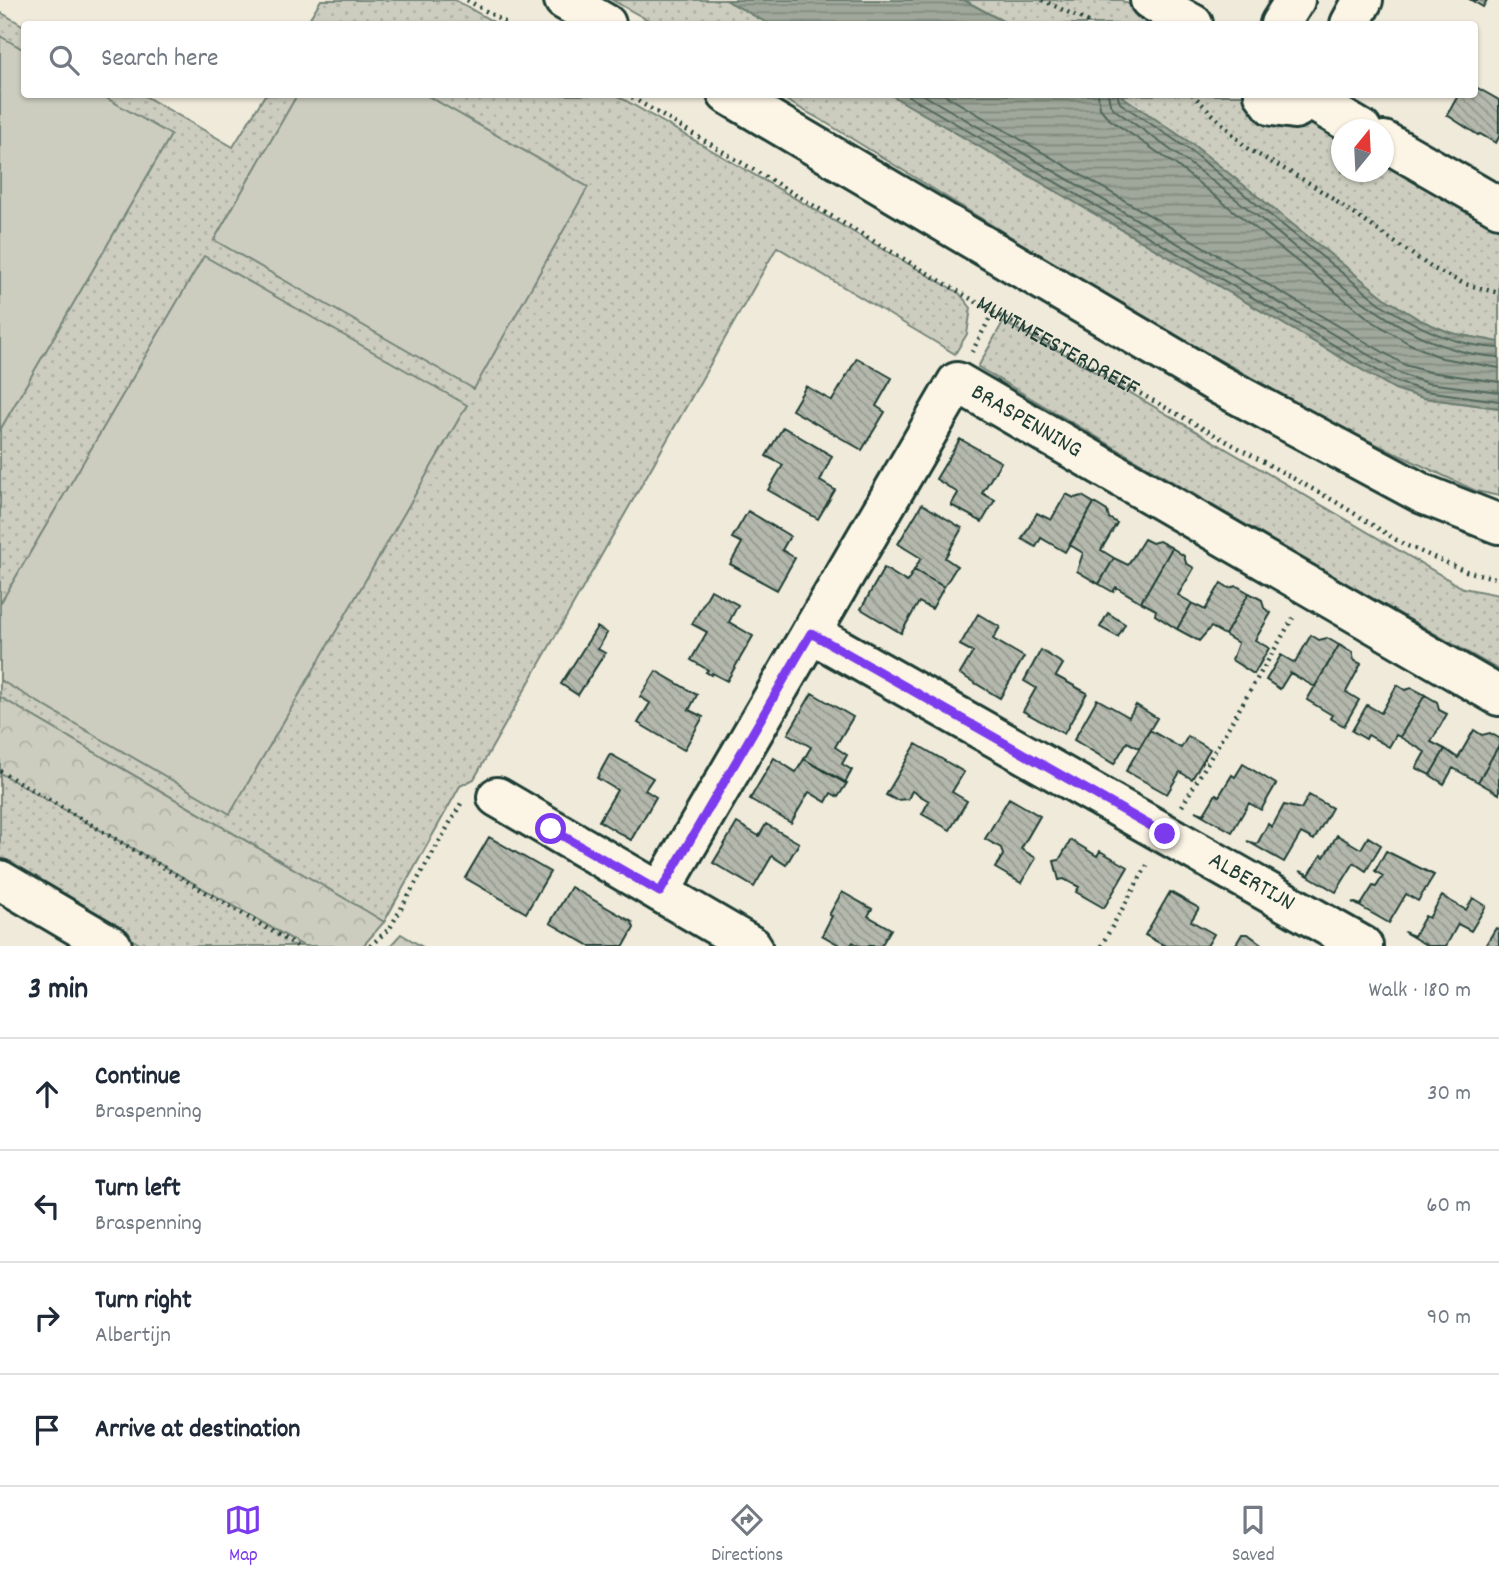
<!DOCTYPE html>
<meta charset="utf-8">
<style>
:root{--surface:#fff;--page:#f6f6f7;--text:#1f2937;--muted:#747a83;--line:#e0e1e3;--accent:#7c3aed}
body{margin:0;font-family:Dekko,sans-serif;background:var(--page);color:var(--text)}
.compass{position:absolute;left:1331px;top:119px;width:63px;height:63px;border-radius:50%;background:var(--surface);box-shadow:0 2px 5px #0004;rotate:18deg}
.stop{position:absolute;width:21px;height:21px;margin:-16px;border:5px solid #7c3aed;border-radius:50%;background:#fff}
.stop.end{background:#7c3aed;border-color:#fff;box-shadow:0 2px 7px #0008}
.list{margin:0;padding:0;list-style:none}
h2{display:flex;justify-content:space-between;align-items:center;height:91px;margin:0;padding:0 28px;font-size:30px}
h2 small{font-size:23px;font-weight:400;color:var(--muted)}
.list li{display:grid;grid-template-columns:46px 1fr auto;gap:21px;align-items:center;box-sizing:border-box;height:112px;padding:0 28px;border-top:2px solid var(--line)}
.list b{display:block;font-size:26px;white-space:nowrap}
.list p{margin:0;font-size:23px;white-space:nowrap;color:var(--muted)}
.list em{font-size:23px;font-style:normal;color:var(--muted)}
.icon{flex:none;width:38px;height:38px;fill:none;stroke:currentColor;stroke-width:2;stroke-linecap:round;stroke-linejoin:round}
.map{position:relative;flex:none;width:1499px;height:946px;overflow:hidden}
.search{position:absolute;background:var(--surface);box-shadow:0 2px 5px #0004;left:21px;right:21px;top:21px;height:77px;display:flex;align-items:center;gap:18px;box-sizing:border-box;padding:0 24px;border-radius:7px;color:var(--muted);font-size:26px}
.sheet{height:539px;background:var(--surface)}
nav{display:flex;justify-content:space-around;align-items:center;box-sizing:border-box;height:98px;border-top:2px solid var(--line);background:var(--surface);font-size:19px;color:var(--muted)}
nav a{display:grid;justify-items:center;gap:4px}
nav .on{color:var(--accent)}
.map>svg:first-child{display:block}
.grass{fill:url(#grass-dots);stroke:#76857a;stroke-width:2}
.forest{fill:url(#forest-crowns);stroke:#76857a;stroke-width:2}
.pitch{fill:#cccdbf;stroke:#76857a;stroke-width:2}
.water{fill:url(#water-rules);stroke:#6c7d71;stroke-width:2}
.lines{fill:none;stroke-linecap:round;stroke-linejoin:round}
.shore{stroke:#52685d;stroke-width:2}
.building{fill:url(#building-back-hatch);stroke:#1f3d34;stroke-width:2}
.minor-casing{stroke:#1f3d34;stroke-width:44}
.major-casing{stroke:#1f3d34;stroke-width:44}
.path{stroke:#1f3d34;stroke-width:4.5;stroke-dasharray:2 5;stroke-linecap:butt}
.minor{stroke:#fcf5e5;stroke-width:38}
.major{stroke:#fcf5e5;stroke-width:38}
.route{stroke:#7c3aed;stroke-width:9}
.labels{text-anchor:middle;dominant-baseline:central;stroke-width:6;stroke-linejoin:round;paint-order:stroke}
.street-label{font-size:24px;fill:#1f3d34;stroke:#fcf5e5}
</style>
<div class="map">
<svg width="1499" height="946" viewBox="0 0 1499 946">
<defs>
<pattern id="grass-dots" width="8" height="8" patternUnits="userSpaceOnUse" patternTransform="scale(1.75)"><rect width="8" height="8" fill="#cccdbf"/><path d="M2 2h.1M6 6h.1" fill="none" stroke="#afb1a5" stroke-width="1.8" stroke-linecap="round"/></pattern>
<pattern id="forest-crowns" width="20" height="18" patternUnits="userSpaceOnUse" patternTransform="scale(1.75)"><rect width="20" height="18" fill="#cccdbf"/><path d="M2 6a3 3 0 1 1 6 0M12 15a3 3 0 1 1 6 0" fill="none" stroke="#afb1a5"/></pattern>
<pattern id="water-rules" width="6" height="5" patternUnits="userSpaceOnUse" patternTransform="scale(1.75)"><rect width="6" height="5" fill="#9fa89a"/><path d="M0 2.5h6" fill="none" stroke="#818a7e"/></pattern>
<pattern id="building-back-hatch" width="6" height="6" patternUnits="userSpaceOnUse" patternTransform="scale(1.75)"><rect width="6" height="6" fill="#b5b9ad"/><path d="M-1 5l2 2M0 0l6 6M5-1l2 2" fill="none" stroke="#93988e"/></pattern>
</defs>
<rect width="100%" height="100%" fill="#efeada"/>
<filter id="ink" filterUnits="userSpaceOnUse"><feTurbulence type="fractalNoise" baseFrequency=".0143" numOctaves="2"/><feDisplacementMap in="SourceGraphic" scale="14" xChannelSelector="R" yChannelSelector="G"/><feConvolveMatrix kernelMatrix="1 2 1 2 8 2 1 2 1" color-interpolation-filters="sRGB"/></filter>
<g filter="url(#ink)">
<path class="grass" d="M321 0H455L497 24H306Z
M612 0H726L769 24H655Z
M964 0H1121L1164 24H1008Z
M0 12 24 26V94L143 95 233 147 265 95H616L959 293 971 308 967 334 955 354 777 247 474 779 460 786 384 922 0 697Z
M777 95H891L1395 389 1423 398 1499 408V496L1476 491 1348 431 1131 311 828 124Z
M1120 95H1249L1338 124 1342 130V172H1384V152L1499 220V342L1451 333 1420 320 1386 299 1192 144Z
M1003 322 1059 351 1463 588 1499 595V670L1319 568 978 367Z
M0 773 304 946H143L0 863Z"/>
<path class="forest" d="M0 697 368 912 384 922 363 946H304L0 773Z
M401 934 421 946H390Z"/>
<path class="pitch" d="M0 36 24 50V94L101 95 171 135 0 430Z
M297 95H426L588 187 474 389 214 240Z
M204 256 467 405 230 814 0 680V604Z"/>
<path class="water" d="M726 0H964L1008 24H769Z
M891 95H1120L1192 144 1386 299 1420 320 1451 333 1499 342V408L1423 398 1395 389Z"/>
<g class="lines">
<path class="shore" d="M905 94 1397 382 1425 391 1499 401
M922 94 1401 374 1427 383 1499 392
M943 94 1405 365 1429 372 1499 382
M1098 94 1100 108 1109 119 1176 165 1372 321 1408 343 1442 358 1499 368
M1108 94 1110 104 1115 110C1163 144 1210 178 1256 215 1326 271 1405 353 1499 357
M1117 94 1120 103 1188 149 1382 305C1419 328 1455 346 1499 348"/>
</g>
<path class="building" d="M1471 0H1487L1483 7Z
M1474 86 1499 100V137L1496 143 1480 134 1478 135 1447 115 1459 94H1474Z
M857 358 892 378 876 406 885 412 862 450 792 410 806 386 832 401Z
M783 427 832 456 820 481 835 490 818 519 768 490 783 465 766 456Z
M960 439 1001 462 982 493 995 500 982 522 951 505 958 493 936 479Z
M1066 494 1074 498 1082 496 1094 503 1065 552 1041 538 1036 547 1022 539 1037 513 1051 520Z
M1094 503 1107 511 1109 518 1117 523 1101 550 1114 558 1099 584 1077 571 1083 553 1070 545Z
M922 504 962 528 945 558 957 566 944 587 914 570 921 558 898 544Z
M748 511 790 536 782 550 795 558 777 590 730 564 742 543 732 538Z
M1144 539 1152 543 1159 541 1172 548 1141 602 1116 587 1113 592 1099 584 1114 558 1128 565Z
M1172 548 1184 556 1186 563 1194 568 1178 595 1192 603 1177 629 1155 615 1156 610 1141 602Z
M884 568 907 582 914 570 944 587 932 609 919 602 901 633 861 609Z
M1221 583 1229 588 1237 586 1249 593 1225 635 1211 627 1199 641 1177 629 1192 603 1205 610Z
M711 590 738 605 729 622 753 636 727 681 712 673 711 675 706 672 708 670 691 660 707 632 692 624Z
M1249 593 1262 600 1264 608 1271 613 1255 640 1269 648 1254 674 1232 660 1238 643 1225 635Z
M1108 613 1125 624 1118 637 1100 627Z
M978 614 1000 627 993 639 1024 657 1000 698 960 674 973 652 960 645Z
M597 627 607 633 598 649 605 653 578 695 561 684Z
M1311 635 1319 640 1327 638 1339 645 1315 687 1290 673 1280 689 1266 680 1281 655 1295 663Z
M1339 645 1352 652 1354 660 1361 664 1346 692 1359 700 1344 726 1330 718 1332 715 1307 700Z
M1041 650 1063 664 1056 676 1087 693 1064 734 1023 711 1036 688 1024 681Z
M656 671 697 695 689 710 703 717 684 750 638 723 650 703 640 697Z
M1397 685 1405 690 1412 688 1425 695 1400 737 1396 735 1389 747 1368 735 1366 739 1352 731 1367 705 1381 713Z
M812 693 853 717 835 747 847 755 842 764 852 770 845 783 804 759 811 747 788 734Z
M1425 695 1437 702 1439 710 1447 714 1431 742 1445 749 1430 775 1416 768 1425 752 1400 737Z
M1097 699 1129 717 1136 705 1157 718 1139 748 1127 742 1114 764 1074 740Z
M1150 730 1181 748 1188 736 1210 749 1192 779 1180 772 1167 794 1126 771Z
M1474 730 1482 735 1490 733 1499 738V745L1478 782 1453 768 1444 784 1430 775 1445 749 1458 758Z
M916 744 964 772 952 792 967 801 950 830 922 814 929 801 912 791 908 799 896 800 886 795Z
M1499 745V794L1478 782Z
M610 754 653 778 645 790 656 797 631 840 599 821 617 790 597 778Z
M774 758 796 772 804 759 847 783 838 797 831 793 826 802 809 792 791 823 750 799Z
M1243 764 1276 784 1261 810 1249 803 1232 832 1195 811 1204 814 1216 794 1219 796 1232 775 1235 777Z
M1309 795 1332 808 1314 840 1301 833 1284 862 1247 841 1257 844 1268 824 1272 827 1284 805 1301 809Z
M1009 798 1040 816 1021 849 1036 858 1021 883 995 868 1003 855 1001 848 985 839Z
M737 823 759 836 766 824 799 843 786 865 772 856 754 887 713 863Z
M1337 835 1361 849 1368 837 1381 845 1366 871 1354 863 1336 892 1300 871 1309 875 1321 855 1324 857Z
M489 837 550 872 526 913 465 878Z
M1071 840 1097 856 1100 851 1128 867 1104 908 1076 892 1079 887 1064 879 1059 880 1054 861 1059 860Z
M1386 851 1434 875 1418 901 1406 894 1389 923 1352 902 1361 905 1373 886 1376 887 1383 876 1375 871Z
M571 887 632 922 634 928 624 946H590L550 923Z
M842 892 872 909 868 916 891 929 881 946H859L853 942 850 946H841L822 935 832 916 829 915Z
M1170 892 1199 908 1191 921 1214 934 1207 946H1165L1145 935Z
M1442 896 1466 910 1473 898 1486 906 1471 931 1458 924 1446 946H1428L1404 932 1414 936 1425 916 1429 918Z
M1496 928 1499 929V946H1485Z
M1242 934H1248L1264 946H1235Z"/>
<g class="lines">
<defs>
<g id="minor">
<path d="M1150 0 1193 24"/>
<path d="M1280 24 1295 0"/>
<path d="M1350 24 1363 0"/>
<path d="M1264 94 1273 106 1295 109 1311 100 1362 130"/>
<path d="M1384 141 1499 207"/>
<path id="s2" d="M811 633 1363 946"/>
<path d="M497 797 752 946"/>
<path d="M0 880 112 946"/>
<path id="s3" d="M660 892 957 382 1499 696"/>
</g>
<path id="major" d="M564 0 606 24
M727 94 1218 384 1423 494 1499 524"/>
</defs>
<use href="#minor" class="minor-casing"/>
<use href="#major" class="major-casing"/>
<g class="path">
<path d="M467 0 508 24"/>
<path d="M1042 0 1093 24"/>
<path id="s1" d="M626 94 993 312 1336 502 1403 544 1466 571 1499 579"/>
<path d="M1192 94 1248 149 1311 184 1432 268 1465 284 1499 293"/>
<path d="M972 352 993 312"/>
<path d="M0 771 297 946"/>
<path d="M1182 806 1293 618"/>
<path d="M370 946 390 928 463 800"/>
<path d="M1101 946 1149 862"/>
</g>
<use href="#minor" class="minor"/>
<use href="#major" class="major"/>
</g>
</g>
<g class="lines" filter="url(#ink)">
<path class="route" d="M551 829 660 892 811 633 1165 834"/>
</g>
<g class="labels">
<g class="street-label">
<text stroke="none"><textPath href="#s1" startOffset="500">MUNTMEESTERDREEF</textPath></text>
<text stroke="none"><textPath href="#s3" startOffset="670">BRASPENNING</textPath></text>
<text stroke="none"><textPath href="#s2" startOffset="506">ALBERTIJN</textPath></text>
</g>
</g>
</svg>
<svg class="compass" viewBox="-18 -18 36 36"><path d="M0-13l5 13h-10z" fill="#e53935"/><path d="M0 13l5-13h-10z" fill="#747a83"/></svg>
<div class="stop" style="left:551px;top:829px"></div>
<div class="stop end" style="left:1165px;top:834px"></div>
<div class="search"><svg class="icon" aria-label="search" viewBox="0 0 24 24"><circle cx="10" cy="10" r="6"/><path d="M15 15l6 6"/></svg>Search here</div>
</div>
<section class="sheet">
<h2>3 min<small>Walk · 180 m</small></h2>
<ul class="list">
<li><svg class="icon" aria-label="ahead" viewBox="0 0 24 24"><path d="M12 20V5M6 11l6-6 6 6"/></svg><div><b>Continue</b><p>Braspenning</p></div><em>30 m</em></li>
<li><svg class="icon" aria-label="left" viewBox="0 0 24 24"><path d="M17 20v-9H6M10 6l-5 5 5 5"/></svg><div><b>Turn left</b><p>Braspenning</p></div><em>60 m</em></li>
<li><svg class="icon" aria-label="right" viewBox="0 0 24 24"><path d="M7 20v-9h11M14 6l5 5-5 5"/></svg><div><b>Turn right</b><p>Albertijn</p></div><em>90 m</em></li>
<li><svg class="icon" aria-label="arrive" viewBox="0 0 24 24"><path d="M6 21V4h12l-3 4 3 4H6"/></svg><div><b>Arrive at destination</b></div></li>
</ul>
</section>
<nav>
<a class="on"><svg class="icon" aria-label="map" viewBox="0 0 24 24"><path d="M3 6l6-2 6 2 6-2v14l-6 2-6-2-6 2zM9 4v14M15 6v14"/></svg>Map</a>
<a><svg class="icon" aria-label="directions" viewBox="0 0 24 24"><path d="M12 3l9 9-9 9-9-9zM9 14v-3h6M13 9l2 2-2 2"/></svg>Directions</a>
<a><svg class="icon" aria-label="saved" viewBox="0 0 24 24"><path d="M7 4h10v16l-5-4-5 4z"/></svg>Saved</a>
</nav>
